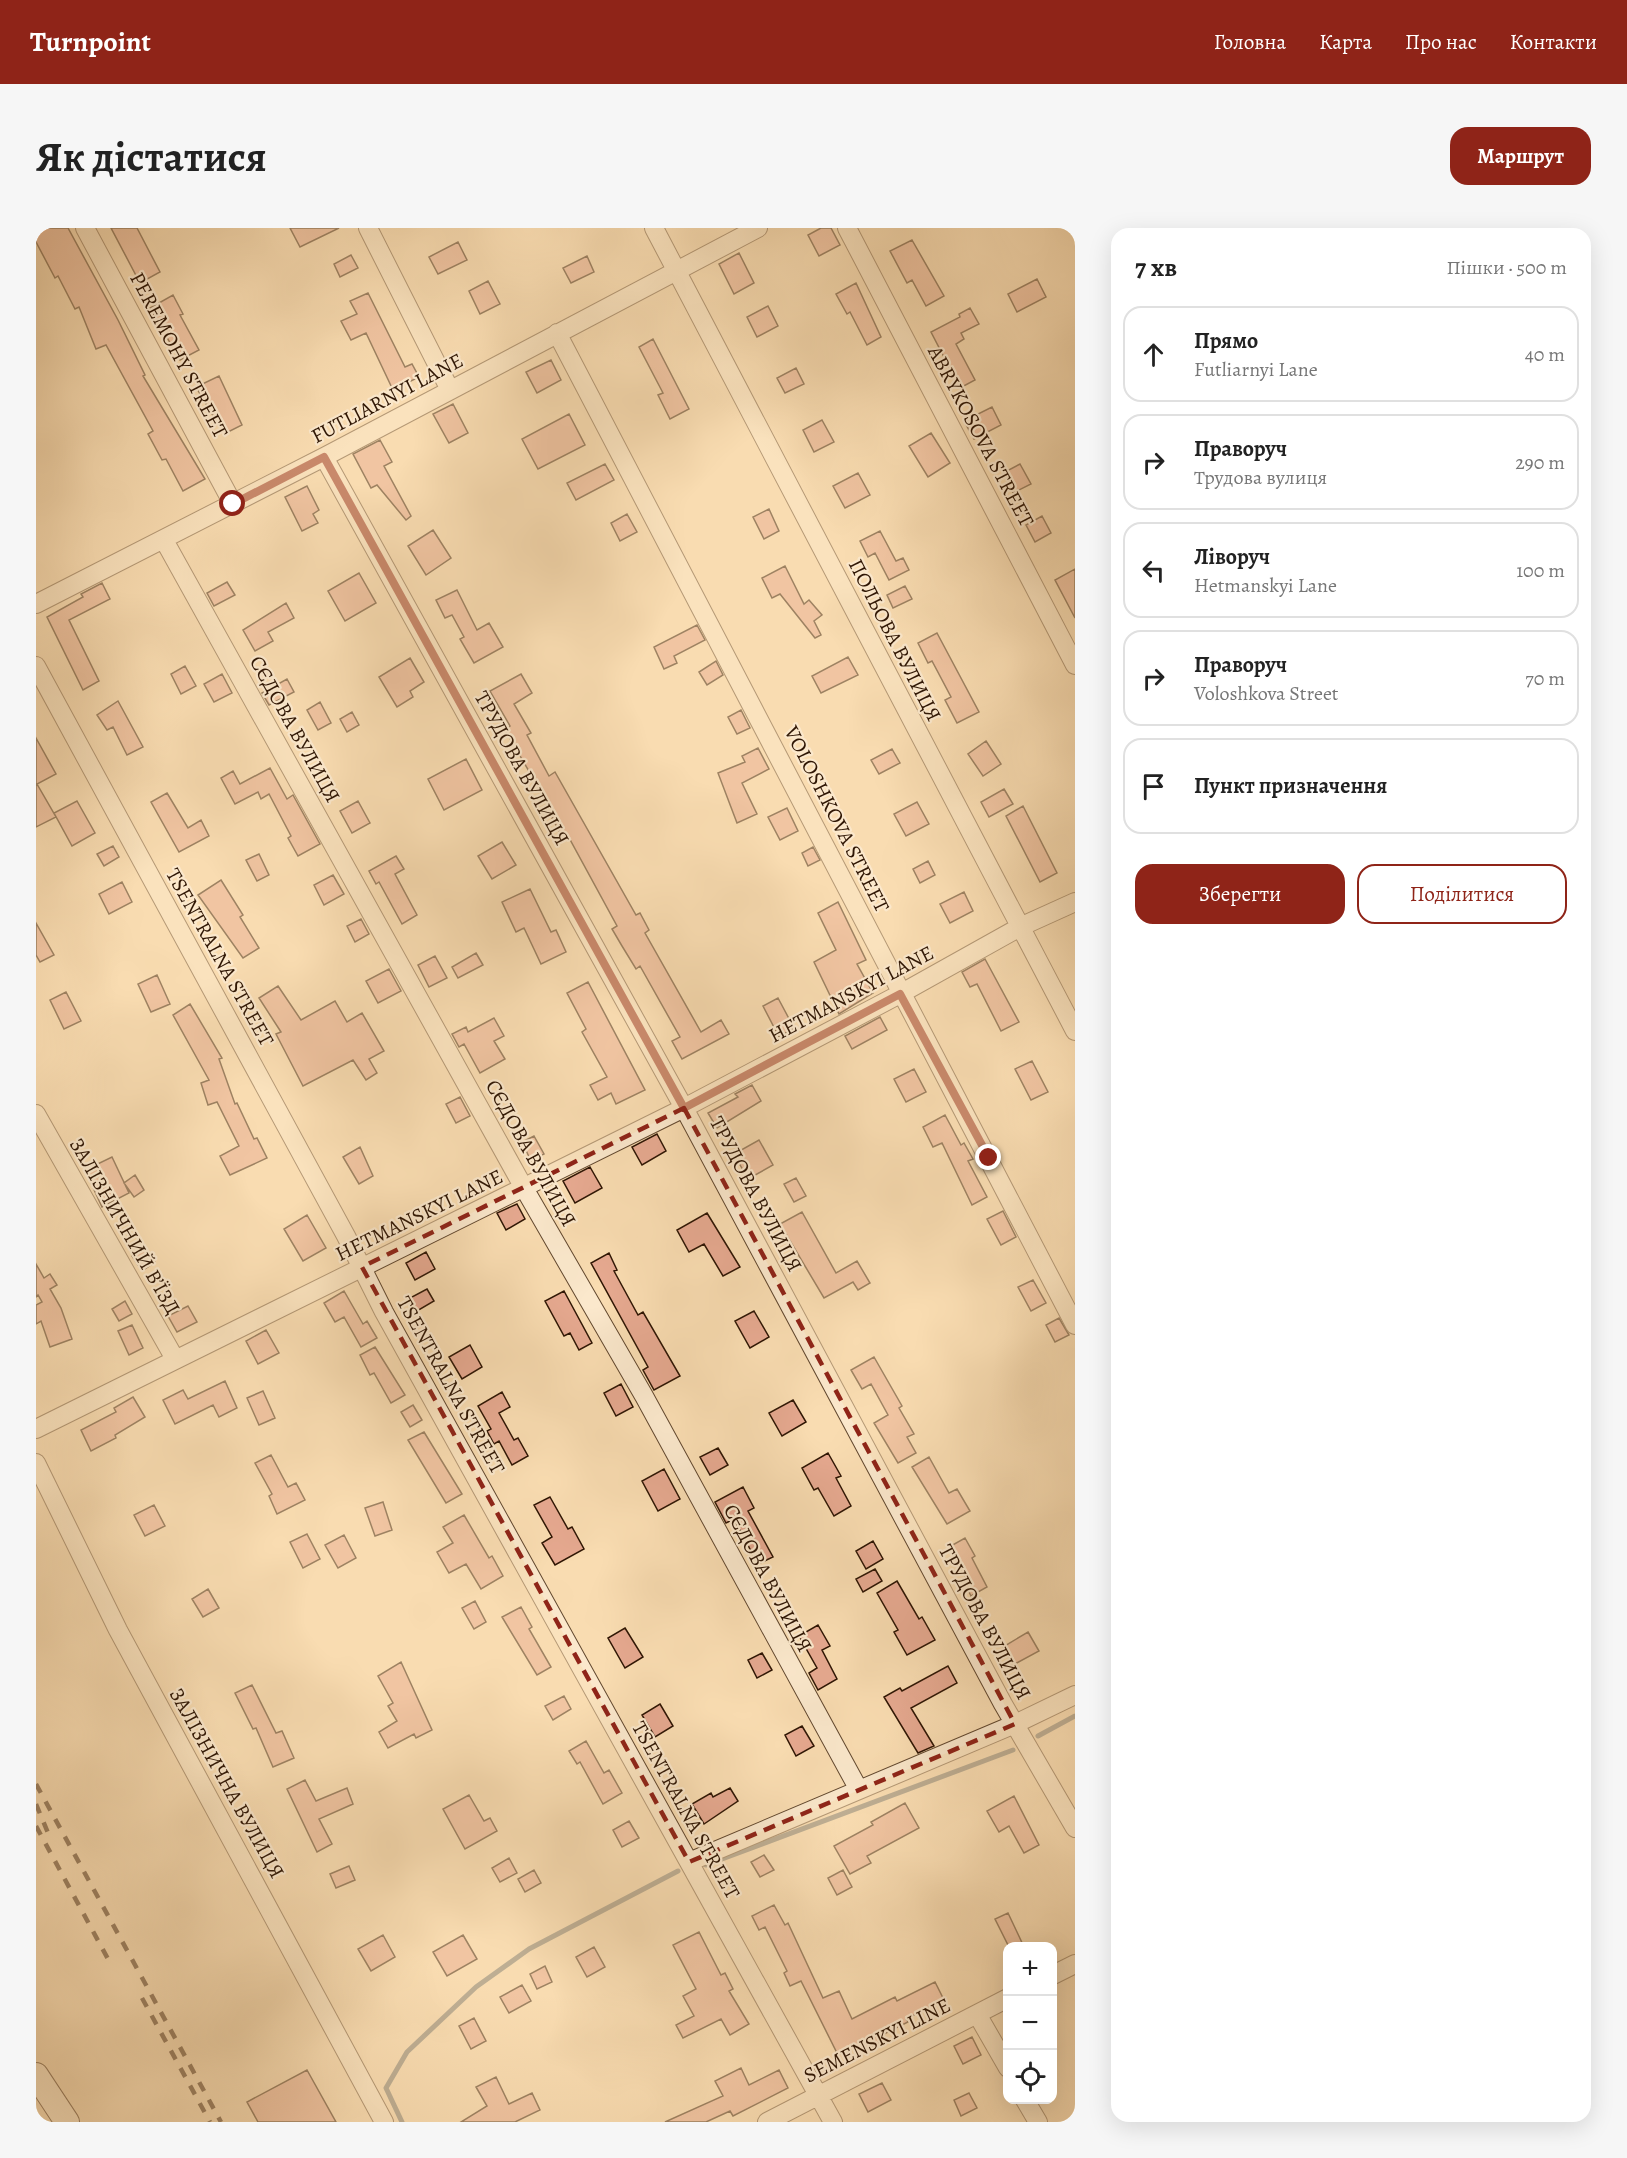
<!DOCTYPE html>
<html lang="uk">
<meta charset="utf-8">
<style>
:root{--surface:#fff;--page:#f6f6f6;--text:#222;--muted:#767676;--line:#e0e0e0;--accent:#8f2418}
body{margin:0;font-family:Alegreya,serif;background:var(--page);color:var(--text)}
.controls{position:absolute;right:18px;bottom:18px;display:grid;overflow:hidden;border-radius:12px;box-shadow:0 6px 24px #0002}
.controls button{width:54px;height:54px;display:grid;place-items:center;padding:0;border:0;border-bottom:2px solid var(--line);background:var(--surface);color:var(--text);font:30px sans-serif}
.stop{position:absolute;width:18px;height:18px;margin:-14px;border:4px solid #8f2418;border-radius:50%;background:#fff}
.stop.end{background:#8f2418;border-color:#fff;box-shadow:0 2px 6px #0008}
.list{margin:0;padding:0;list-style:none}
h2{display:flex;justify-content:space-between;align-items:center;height:78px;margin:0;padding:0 24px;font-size:26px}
h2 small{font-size:20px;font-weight:400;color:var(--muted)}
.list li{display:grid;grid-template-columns:39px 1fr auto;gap:18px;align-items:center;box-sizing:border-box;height:96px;margin:0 12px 12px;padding:0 12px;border:2px solid var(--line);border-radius:18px}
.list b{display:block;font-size:22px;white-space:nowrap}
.list p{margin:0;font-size:20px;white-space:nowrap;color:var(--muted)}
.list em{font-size:20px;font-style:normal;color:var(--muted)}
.actions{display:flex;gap:12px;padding:18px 24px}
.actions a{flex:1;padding:14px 0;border:2px solid var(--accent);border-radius:18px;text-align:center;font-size:21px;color:var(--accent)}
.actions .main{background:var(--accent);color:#fff}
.icon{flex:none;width:33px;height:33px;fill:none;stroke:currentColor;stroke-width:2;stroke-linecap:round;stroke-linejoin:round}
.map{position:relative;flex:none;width:1039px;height:1894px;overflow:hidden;border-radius:18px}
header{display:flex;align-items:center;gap:36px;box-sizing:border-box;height:84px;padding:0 30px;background:var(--accent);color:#fff}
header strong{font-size:28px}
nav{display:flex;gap:33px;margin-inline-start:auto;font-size:21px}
.intro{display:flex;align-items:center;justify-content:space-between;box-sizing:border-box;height:144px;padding:0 36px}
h1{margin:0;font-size:42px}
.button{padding:15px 27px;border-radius:18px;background:var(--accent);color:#fff;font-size:21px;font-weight:700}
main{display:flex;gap:36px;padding:0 36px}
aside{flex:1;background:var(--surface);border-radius:18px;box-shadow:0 6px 24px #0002}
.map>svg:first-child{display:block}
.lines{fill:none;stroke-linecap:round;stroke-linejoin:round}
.stream{stroke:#757770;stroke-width:5}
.building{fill:#e6a990;stroke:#2f1604;stroke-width:1.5}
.minor-casing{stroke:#62482f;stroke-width:20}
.secondary-casing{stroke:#2f1604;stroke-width:26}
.minor{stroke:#fbe8cc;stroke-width:18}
.secondary{stroke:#fbe8cc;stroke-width:24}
.rail{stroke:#2f1604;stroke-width:4.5;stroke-dasharray:10 10;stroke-linecap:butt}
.route{stroke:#8f2418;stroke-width:8}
.marked{fill:none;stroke:#8f2418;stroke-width:4.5;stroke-dasharray:12 8;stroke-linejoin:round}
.labels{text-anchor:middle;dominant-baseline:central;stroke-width:4.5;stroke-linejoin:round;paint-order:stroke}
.street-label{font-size:21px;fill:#2f1604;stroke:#fbe8cc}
</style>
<header>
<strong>Turnpoint</strong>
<nav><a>Головна</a><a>Карта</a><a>Про нас</a><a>Контакти</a></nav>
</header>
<div class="intro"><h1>Як дістатися</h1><a class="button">Маршрут</a></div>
<main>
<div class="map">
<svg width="1039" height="1894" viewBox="0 0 1039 1894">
<rect width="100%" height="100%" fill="#f9dcb1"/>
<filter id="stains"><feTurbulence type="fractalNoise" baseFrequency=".00333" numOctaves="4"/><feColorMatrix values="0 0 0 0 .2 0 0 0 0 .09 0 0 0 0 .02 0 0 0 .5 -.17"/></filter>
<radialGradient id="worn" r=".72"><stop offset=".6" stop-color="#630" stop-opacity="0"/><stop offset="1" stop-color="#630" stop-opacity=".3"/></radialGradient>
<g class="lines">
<path class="stream" d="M1002 1508 1039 1488
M670 1637 977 1522
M366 1894 350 1860 371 1824 440 1759 493 1721 642 1643"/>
</g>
<path class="building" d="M0 0H32L82 92 109 147 107 148 169 251 147 263 130 231 126 232 112 206 117 203 70 117 60 121 43 79 39 81 22 48 19 50 0 14Z
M75 0H101L124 44 104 55Z
M254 0H303L264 19Z
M785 0H795L804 17 783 28 772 7Z
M876 12 908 68 890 78 876 52 871 55 854 23Z
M422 14 431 32 402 46 393 29Z
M703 25 718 55 698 66 683 36Z
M315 27 322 40 304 49 298 36Z
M551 28 558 44 535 55 527 40Z
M1001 51 1010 69 981 84 972 66Z
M452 53 464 76 444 86 433 63Z
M820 55 845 109 831 117 814 84 811 86 800 66Z
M332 65 369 139 376 136 383 149 357 162 330 105 315 112 305 93 321 86 314 73Z
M137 67 147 86 144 87 163 122 144 132 114 80Z
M732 78 742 98 721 109 711 89Z
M934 80 943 96 925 105 928 111 920 116 939 152 924 160 895 104 924 89 923 86Z
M617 111 653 181 634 191 622 167 627 165 603 119Z
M515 132 525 152 501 165 490 144Z
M760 140 768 156 749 165 741 150Z
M183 148 206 197 188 206 160 159Z
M417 176 432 205 413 215 397 186Z
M956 179 965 197 938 211 928 193Z
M533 186 549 217 502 241 486 211Z
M786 192 798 214 778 224 767 202Z
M895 205 914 235 892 249 873 218Z
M344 212 356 234 348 238 375 288 370 292 341 257 335 260 317 226Z
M569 236 578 252 540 272 531 255Z
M984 236 995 256 977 265 967 245Z
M822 245 834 267 809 280 797 258Z
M271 258 283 282 277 286 282 295 266 303 249 269Z
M733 281 743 303 728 311 717 289Z
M591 286 601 304 584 313 575 295Z
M1006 288 1015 305 999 314 990 297Z
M397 302 415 330 390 347 372 318Z
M844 303 860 333 867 330 873 342 853 352 839 325 832 329 824 313Z
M749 338 768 376 773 372 786 387 778 393 785 407 779 410 744 366 736 370 726 350Z
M1039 341V390L1019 352Z
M323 345 340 375 309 393 292 363Z
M191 354 199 367 178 378 171 365Z
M66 355 74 371 33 392 63 453 47 462 11 389 47 369 45 366Z
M869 358 876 371 857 380 851 367Z
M421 362 441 402 453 395 467 419 438 435 424 411 428 409 416 387 409 390 400 372Z
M250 375 258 390 232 404 237 413 219 423 207 402Z
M661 397 669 412 638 428 641 435 628 441 618 419Z
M901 405 943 484 921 495 909 472 915 469 896 433 892 435 882 415Z
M812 429 822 447 785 465 776 448Z
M374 430 388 454 374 463 377 469 361 479 343 449Z
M680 433 687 447 671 457 663 444Z
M149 438 160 458 145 466 135 446Z
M186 446 196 465 178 474 168 456Z
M485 446 496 465 478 476 495 505 491 507 513 548 519 544 600 687 604 685 613 702 609 705 665 804 685 792 693 806 646 831 636 813 644 809 604 738 600 741 586 718 576 701 581 698 532 608 527 610 516 590 519 588 469 502 474 498 454 463Z
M251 451 258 464 233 477 226 465Z
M82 473 107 519 91 527 77 499 71 502 61 487Z
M284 474 295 495 282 502 271 482Z
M705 482 714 500 701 506 692 489Z
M316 484 323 497 311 504 304 491Z
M0 510 20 546 1 556 20 589 0 599Z
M950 513 965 536 947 548 932 526Z
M722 520 733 541 706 555 721 586 701 595 682 545 709 534 706 528Z
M856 521 864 535 843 546 835 532Z
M430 531 446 562 408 582 392 551Z
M234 540 251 571 257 567 284 616 262 628 252 610 255 608 233 566 225 571 222 564 199 576 185 550 197 543 204 556Z
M968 561 977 576 953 589 945 574Z
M131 565 152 600 165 592 173 608 143 624 115 574Z
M41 573 59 605 36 618 18 585Z
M322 573 334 595 316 605 304 583Z
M881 574 893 596 870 608 858 586Z
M987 578 1021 645 1004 654 970 588Z
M751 580 762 603 744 612 732 589Z
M466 614 480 637 456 651 442 628Z
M77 618 83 629 68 638 61 626Z
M777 619 784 632 772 638 766 625Z
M223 626 233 647 221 653 210 632Z
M360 628 368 641 359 646 381 687 366 696 343 654 340 656 333 643Z
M892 633 899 647 884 655 877 641Z
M297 647 308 666 288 677 278 657Z
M185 652 207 687 204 689 223 720 207 730 162 667Z
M86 654 96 674 73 686 63 666Z
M494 661 515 704 520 702 530 724 505 736 488 700 480 704 466 674Z
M928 664 937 683 914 695 904 676Z
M802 674 830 732 821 736 837 765 803 786 778 734 800 722 782 685Z
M325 691 333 706 319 714 311 698Z
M0 695 18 727 4 734 0 727Z
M440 725 447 737 422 750 416 739Z
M399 728 411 750 393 759 382 737Z
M949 731 983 794 965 803 941 756 934 759 926 744Z
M353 741 365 763 342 775 330 753Z
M121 747 134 776 115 784 102 756Z
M552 754 609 862 580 876 575 865 562 872 554 857 571 849 546 804 550 801 531 765Z
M242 758 265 792 299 773 311 794 326 785 348 823 333 831 341 845 330 852 317 832 267 858 240 806 245 804 223 770Z
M30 764 45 793 28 801 14 772Z
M742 770 758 800 743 809 727 778Z
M154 776 186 830 183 831 199 876 201 875 218 911 221 910 231 930 194 947 184 928 203 918 181 874 172 877 165 855 173 852 137 787Z
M844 789 851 802 816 821 809 808Z
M458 790 468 808 458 813 469 831 444 845 428 816 423 819 416 806 430 799 432 804Z
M996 833 1012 864 995 872 979 841Z
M878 841 890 864 870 874 858 851Z
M716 857 725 873 681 900 672 885 702 869 699 866Z
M424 869 434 888 420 895 410 876Z
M909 887 925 917 928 915 937 931 932 933 951 969 936 977 906 915 897 919 887 899Z
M621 906 630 923 606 937 596 919Z
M498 908 508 926 495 933 486 914Z
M723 912 737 937 712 951 698 926Z
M324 919 337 948 323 956 307 929Z
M76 929 93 965 66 979 49 942Z
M554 939 566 960 539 975 527 953Z
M99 947 108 962 98 969 88 955Z
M760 950 770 968 758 974 748 956Z
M481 976 489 991 470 1002 461 985Z
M967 983 980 1009 965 1017 951 991Z
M766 984 800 1045 821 1033 834 1055 822 1062 817 1054 788 1070 744 996Z
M671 985 704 1039 687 1048 668 1016 653 1024 641 1002Z
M271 987 290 1020 267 1033 248 1001Z
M109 1019 119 1034 106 1043 96 1028Z
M390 1024 399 1041 379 1052 370 1035Z
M573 1025 581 1042 578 1043 602 1087 607 1084 644 1148 618 1162 607 1142 612 1139 555 1035Z
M0 1036 8 1050 14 1046 21 1057 14 1061 25 1080 36 1111 14 1119 5 1093 0 1096V1077L6 1074 2 1067 0 1069Z
M997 1052 1010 1075 995 1083 982 1059Z
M391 1061 398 1073 381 1083 374 1070Z
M308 1063 327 1096 331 1093 341 1110 325 1119 308 1089 299 1094 288 1075Z
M528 1063 556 1115 543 1122 534 1105 528 1108 509 1073Z
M89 1073 96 1086 83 1093 76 1081Z
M152 1078 161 1094 141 1104 132 1088Z
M718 1083 733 1109 714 1120 699 1093Z
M1023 1090 1033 1107 1019 1114 1010 1097Z
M96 1097 107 1120 93 1127 82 1103Z
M230 1102 243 1125 222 1136 210 1113Z
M434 1117 446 1139 426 1151 413 1129Z
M339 1119 369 1167 355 1175 338 1145 334 1147 324 1127Z
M838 1129 866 1178 863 1180 878 1206 871 1209 880 1225 862 1235 838 1195 852 1187 835 1156 826 1161 815 1142Z
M189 1153 201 1180 183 1189 177 1177 139 1196 127 1172 147 1162 152 1171Z
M585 1156 597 1179 580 1188 568 1165Z
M227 1163 239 1190 223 1197 211 1170Z
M466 1164 474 1179 463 1185 478 1212 482 1210 492 1228 476 1237 463 1213 458 1216 451 1203 455 1201 442 1178Z
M97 1169 109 1189 79 1207 80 1210 55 1223 45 1202 80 1184 78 1180Z
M757 1172 770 1194 746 1208 733 1185Z
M377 1177 386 1192 374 1199 365 1184Z
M388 1204 426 1266 410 1275 372 1212Z
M682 1220 692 1237 674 1247 664 1229Z
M792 1225 805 1248 800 1250 815 1278 798 1288 782 1260 778 1262 766 1240Z
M235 1227 252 1259 260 1255 269 1272 241 1286 233 1268 236 1266 219 1235Z
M893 1229 913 1265 921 1261 934 1283 911 1296 876 1239Z
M628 1241 644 1271 622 1283 606 1253Z
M707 1259 718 1280 712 1283 737 1329 722 1336 698 1291 690 1295 679 1274Z
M514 1269 532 1301 536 1299 548 1321 519 1337 506 1315 516 1309 498 1277Z
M347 1274 356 1302 339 1308 329 1280Z
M118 1277 129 1298 109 1308 98 1287Z
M428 1287 453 1330 456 1328 467 1348 445 1361 430 1336 413 1345 401 1324 417 1315 407 1299Z
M271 1306 284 1331 267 1340 254 1314Z
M308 1307 320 1330 302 1340 289 1317Z
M929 1310 939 1328 936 1330 951 1359 935 1368 929 1356 932 1354 913 1319Z
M837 1313 847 1331 830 1341 820 1323Z
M839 1341 846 1353 827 1364 820 1351Z
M861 1353 883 1391 886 1389 899 1412 871 1427 858 1404 862 1402 841 1365Z
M172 1361 183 1380 167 1389 156 1371Z
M439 1373 450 1394 438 1401 426 1380Z
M485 1379 496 1399 493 1401 515 1439 501 1447 466 1389Z
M782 1397 794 1418 786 1422 801 1451 782 1462 773 1445 781 1440 763 1408Z
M589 1400 607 1429 589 1440 572 1410Z
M992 1404 1003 1423 977 1437 967 1419Z
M726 1425 736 1442 721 1450 712 1432Z
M365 1434 396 1502 380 1510 378 1506 352 1520 343 1504 361 1493 352 1478 357 1475 342 1448Z
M912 1438 921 1455 875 1480 898 1518 882 1525 848 1469 864 1460 866 1463Z
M216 1457 240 1505 246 1503 258 1530 237 1539 220 1500 217 1501 199 1465Z
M528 1468 535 1481 517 1492 509 1478Z
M624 1476 637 1498 619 1509 606 1487Z
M766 1498 778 1518 760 1528 749 1507Z
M550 1513 568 1545 573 1542 586 1565 567 1576 544 1534 541 1536 533 1523Z
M269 1552 280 1573 311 1560 317 1576 283 1591 296 1616 281 1624 251 1561Z
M694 1560 702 1573 668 1596 656 1576 675 1565 677 1569Z
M433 1567 448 1593 454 1590 461 1603 429 1621 407 1581Z
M978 1568 1003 1617 988 1625 973 1598 963 1604 951 1583Z
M869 1575 883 1600 831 1628 835 1635 814 1646 798 1618 837 1597 835 1594Z
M593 1593 603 1610 586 1619 577 1602Z
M728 1627 738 1642 724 1649 715 1634Z
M473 1630 481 1645 464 1654 456 1640Z
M313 1638 319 1652 300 1660 294 1646Z
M498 1642 505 1655 489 1664 482 1651Z
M807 1642 816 1659 801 1667 792 1650Z
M738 1677 749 1697 752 1695 787 1770 803 1763 816 1791 859 1769 861 1773 899 1754 908 1772 870 1791 872 1794 846 1807 848 1812 829 1822 826 1815 802 1827 765 1753 754 1758 748 1745 751 1743 729 1699 723 1702 716 1688Z
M972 1685 981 1704 988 1719H973L959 1691Z
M663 1704 685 1747 689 1745 697 1761 693 1763 713 1796 694 1807 685 1791 647 1810 640 1797 658 1788 647 1768 660 1761 637 1717Z
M347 1707 359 1729 335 1743 322 1721Z
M427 1707 441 1731 411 1748 397 1724Z
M558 1719 569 1739 551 1749 540 1729Z
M509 1738 516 1754 501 1761 494 1746Z
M486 1757 495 1773 473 1785 464 1769Z
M438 1790 450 1813 435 1821 423 1798Z
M936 1809 945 1827 927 1836 918 1818Z
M705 1840 713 1857 743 1842 752 1860 697 1888 694 1883 670 1894H629L687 1868 679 1853Z
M271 1842 300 1894H222L211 1874Z
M460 1849 473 1876 496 1865 504 1882 479 1894H425L451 1878 440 1859Z
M846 1855 855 1872 832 1884 823 1866Z
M933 1865 941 1880 925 1888 918 1872Z"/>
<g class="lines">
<defs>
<path id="minor" d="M49 0 197 276
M332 0 414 162
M618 0 1039 803
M811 0 1039 437
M521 105 1039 1097
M288 229 648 880 967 1476 1039 1600
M128 312 488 960 608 1168 823 1562
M0 376 288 229 722 0
M0 438 310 1008 348 1084 797 1894
M0 886 139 1131
M0 1201 648 880 864 766 984 699 1039 674
M0 1235 82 1402 348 1894
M653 1634 979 1496 1039 1467
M1017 1747 1039 1736
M941 1786 972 1840
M989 1872 1002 1894
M731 1894 972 1770"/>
<path id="secondary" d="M0 1847 31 1894"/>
</defs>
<use href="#minor" class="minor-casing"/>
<use href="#secondary" class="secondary-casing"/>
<use href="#minor" class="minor"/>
<use href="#secondary" class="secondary"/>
<path class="rail" d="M0 1556 185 1894
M0 1576 12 1605
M0 1598 72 1731
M106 1770 174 1894"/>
</g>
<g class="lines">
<path class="route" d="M197 276 288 229 648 880 864 766 953 930"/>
</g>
<path d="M0 0H1039V1894H0ZM648 880 979 1496 653 1634 326 1039Z" fill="#f9dcb1" fill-opacity=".55" fill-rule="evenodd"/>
<path class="marked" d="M648 880 979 1496 653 1634 326 1039Z"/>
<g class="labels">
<g class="street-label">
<text transform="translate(143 127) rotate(62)">PEREMOHY STREET</text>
<text transform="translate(351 170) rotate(-28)">FUTLIARNYI LANE</text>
<text transform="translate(945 208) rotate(62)">ABRYKOSOVA STREET</text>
<text transform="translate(859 412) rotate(63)">ПОЛЬОВА ВУЛИЦЯ</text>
<text transform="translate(259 501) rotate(61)">СЄДОВА ВУЛИЦЯ</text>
<text transform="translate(486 540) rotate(61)">ТРУДОВА ВУЛИЦЯ</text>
<text transform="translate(801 591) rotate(63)">VOLOSHKOVA STREET</text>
<text transform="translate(184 729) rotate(61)">TSENTRALNA STREET</text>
<text transform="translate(815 766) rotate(-28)">HETMANSKYI LANE</text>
<text transform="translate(495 925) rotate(61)">СЄДОВА ВУЛИЦЯ</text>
<text transform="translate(720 966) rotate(62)">ТРУДОВА ВУЛИЦЯ</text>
<text transform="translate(383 987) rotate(-26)">HETMANSKYI LANE</text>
<text transform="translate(89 998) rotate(60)">ЗАЛІЗНИЧНИЙ В’ЇЗД</text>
<text transform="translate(415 1157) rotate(61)">TSENTRALNA STREET</text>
<text transform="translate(732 1350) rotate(62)">СЄДОВА ВУЛИЦЯ</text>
<text transform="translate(949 1394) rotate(62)">ТРУДОВА ВУЛИЦЯ</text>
<text transform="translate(191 1555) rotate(61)">ЗАЛІЗНИЧНА ВУЛИЦЯ</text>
<text transform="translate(650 1582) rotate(61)">TSENTRALNA STREET</text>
<text transform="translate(841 1812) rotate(-27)">SEMENSKYI LINE</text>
</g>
</g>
<rect width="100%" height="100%" filter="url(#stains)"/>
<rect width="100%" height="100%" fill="url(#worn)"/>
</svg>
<div class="controls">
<button>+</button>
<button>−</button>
<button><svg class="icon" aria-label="locate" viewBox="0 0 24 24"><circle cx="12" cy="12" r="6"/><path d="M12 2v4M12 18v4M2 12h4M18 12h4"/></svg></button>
</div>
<div class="stop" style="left:197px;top:276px"></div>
<div class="stop end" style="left:953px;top:930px"></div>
</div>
<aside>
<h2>7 хв<small>Пішки · 500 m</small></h2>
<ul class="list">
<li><svg class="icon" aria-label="ahead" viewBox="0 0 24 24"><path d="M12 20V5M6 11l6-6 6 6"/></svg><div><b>Прямо</b><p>Futliarnyi Lane</p></div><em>40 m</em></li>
<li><svg class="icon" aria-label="right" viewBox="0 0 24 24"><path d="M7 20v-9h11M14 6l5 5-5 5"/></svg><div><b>Праворуч</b><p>Трудова вулиця</p></div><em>290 m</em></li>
<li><svg class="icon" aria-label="left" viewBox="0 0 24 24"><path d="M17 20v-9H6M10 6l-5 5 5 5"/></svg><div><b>Ліворуч</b><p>Hetmanskyi Lane</p></div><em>100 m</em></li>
<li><svg class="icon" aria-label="right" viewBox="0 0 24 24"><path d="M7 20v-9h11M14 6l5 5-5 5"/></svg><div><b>Праворуч</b><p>Voloshkova Street</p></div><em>70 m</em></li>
<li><svg class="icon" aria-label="arrive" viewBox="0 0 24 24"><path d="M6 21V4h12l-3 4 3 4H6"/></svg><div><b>Пункт призначення</b></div></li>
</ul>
<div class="actions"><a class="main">Зберегти</a><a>Поділитися</a></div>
</aside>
</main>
